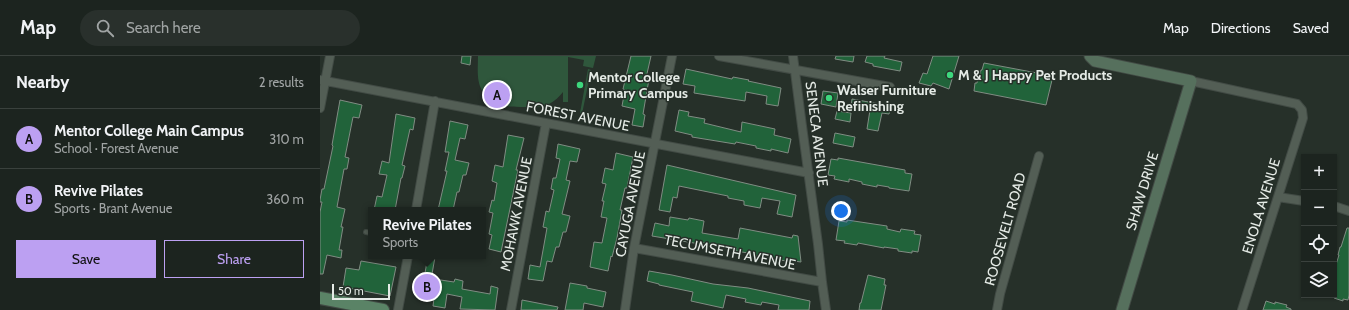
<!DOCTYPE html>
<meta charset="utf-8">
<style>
:root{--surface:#1c241f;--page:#29302c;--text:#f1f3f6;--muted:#a0a4a4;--line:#3a413d;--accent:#bca0f2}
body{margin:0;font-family:Cabin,sans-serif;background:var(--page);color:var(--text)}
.controls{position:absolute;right:12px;bottom:12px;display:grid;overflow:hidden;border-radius:0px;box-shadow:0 1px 3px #0004}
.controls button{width:36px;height:36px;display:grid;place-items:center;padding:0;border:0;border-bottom:1px solid var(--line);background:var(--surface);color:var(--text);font:20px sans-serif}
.scale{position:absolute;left:12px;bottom:10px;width:58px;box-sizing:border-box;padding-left:4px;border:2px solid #e5ebe6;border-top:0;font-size:11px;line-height:14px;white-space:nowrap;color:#e5ebe6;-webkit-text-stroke:3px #263029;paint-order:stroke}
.you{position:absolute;left:521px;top:155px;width:14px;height:14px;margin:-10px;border:3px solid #fff;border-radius:50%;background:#1a73e8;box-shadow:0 0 0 6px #1a73e833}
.badge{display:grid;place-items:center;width:26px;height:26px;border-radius:50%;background:var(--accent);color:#111;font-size:13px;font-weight:700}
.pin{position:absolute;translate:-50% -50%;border:2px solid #fff;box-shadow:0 1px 4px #0006}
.popup{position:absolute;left:48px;top:151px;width:118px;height:52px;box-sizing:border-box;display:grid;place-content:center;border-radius:0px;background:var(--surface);filter:drop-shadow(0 1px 3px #0005);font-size:13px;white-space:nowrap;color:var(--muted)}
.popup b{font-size:15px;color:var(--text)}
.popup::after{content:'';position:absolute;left:50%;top:100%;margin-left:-8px;border:8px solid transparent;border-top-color:var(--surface)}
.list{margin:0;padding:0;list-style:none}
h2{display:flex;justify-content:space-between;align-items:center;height:52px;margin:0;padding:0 16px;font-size:17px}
h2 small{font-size:13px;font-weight:400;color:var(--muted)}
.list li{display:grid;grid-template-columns:26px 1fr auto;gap:12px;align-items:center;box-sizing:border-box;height:60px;padding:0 16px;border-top:1px solid var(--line)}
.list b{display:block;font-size:15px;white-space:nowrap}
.list p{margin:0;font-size:13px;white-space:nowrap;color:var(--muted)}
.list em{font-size:13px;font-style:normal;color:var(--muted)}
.actions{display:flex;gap:8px;padding:12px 16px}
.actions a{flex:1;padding:9px 0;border:1px solid var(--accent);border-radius:0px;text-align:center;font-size:14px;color:var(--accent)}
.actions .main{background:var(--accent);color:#111}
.icon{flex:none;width:22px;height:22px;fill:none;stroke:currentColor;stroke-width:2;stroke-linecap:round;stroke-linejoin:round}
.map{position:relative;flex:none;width:1029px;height:254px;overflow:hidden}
header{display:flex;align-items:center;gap:24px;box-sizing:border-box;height:56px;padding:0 20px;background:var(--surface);border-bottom:1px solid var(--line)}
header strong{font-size:19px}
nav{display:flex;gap:22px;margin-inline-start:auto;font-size:14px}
.search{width:280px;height:36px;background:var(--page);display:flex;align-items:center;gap:10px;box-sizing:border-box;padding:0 14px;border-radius:22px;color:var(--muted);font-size:15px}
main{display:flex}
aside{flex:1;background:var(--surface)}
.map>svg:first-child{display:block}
.green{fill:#2f573c}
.building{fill:#21633a;stroke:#808c83}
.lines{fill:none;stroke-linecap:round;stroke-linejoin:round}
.lane-casing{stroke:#424b45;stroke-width:6}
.street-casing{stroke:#424b45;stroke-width:10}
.secondary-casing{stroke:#424b45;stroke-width:13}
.primary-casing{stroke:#424b45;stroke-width:14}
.lane{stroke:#535e55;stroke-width:4}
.street{stroke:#535e55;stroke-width:8}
.secondary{stroke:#56705d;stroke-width:11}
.primary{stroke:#5a8366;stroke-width:12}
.poi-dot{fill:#3dd77d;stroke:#263029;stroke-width:1.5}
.labels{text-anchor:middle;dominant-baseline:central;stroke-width:3;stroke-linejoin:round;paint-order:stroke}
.poi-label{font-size:14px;font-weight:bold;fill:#e5ebe6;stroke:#263029;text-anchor:start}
.street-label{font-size:14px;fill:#e5ebe6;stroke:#263029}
</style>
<header>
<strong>Map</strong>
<div class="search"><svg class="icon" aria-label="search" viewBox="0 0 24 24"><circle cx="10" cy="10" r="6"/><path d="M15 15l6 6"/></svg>Search here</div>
<nav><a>Map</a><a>Directions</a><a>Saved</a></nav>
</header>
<main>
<aside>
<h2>Nearby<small>2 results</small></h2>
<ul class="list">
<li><span class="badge">A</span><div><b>Mentor College Main Campus</b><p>School · Forest Avenue</p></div><em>310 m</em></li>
<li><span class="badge">B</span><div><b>Revive Pilates</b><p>Sports · Brant Avenue</p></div><em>360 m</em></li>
</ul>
<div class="actions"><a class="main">Save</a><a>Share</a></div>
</aside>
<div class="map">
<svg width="1029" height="254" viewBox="0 0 1029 254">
<rect width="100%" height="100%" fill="#263029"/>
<path class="green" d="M158 0H276L273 12 263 10 264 4 248 1V46H243V36C239 41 235 45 229 48 221 52 213 51 205 51 189 51 172 51 163 36 156 26 158 12 158 0Z
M268 13 271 14 262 58 260 57Z"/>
<path class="building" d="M142 0H151L150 9 141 7Z
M311 0H331L326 22 329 23 323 58 325 59 323 71 312 69 315 53 302 50 305 34 303 33Z
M516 0H534L533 6 515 3Z
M547 0H565L564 2 582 6 580 15 553 10V8L545 6Z
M613 0H639L629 33 613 27 611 30 599 27 603 17 607 18Z
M664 7 733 20 726 49 654 35 655 27H657L658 20 659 21 661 14H662Z
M366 13 412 23 413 21 429 24 428 25 461 32 458 50 446 48 447 40 426 36 425 45 374 37 375 30 363 28Z
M503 35 518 37 516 51 501 48Z
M532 43 571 50 569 58 562 57 558 75 547 73 550 54 531 51Z
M20 44 42 49 39 62 33 61 25 101 29 102 27 113H24L17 151 25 153 21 171H23L19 194H22L21 202 7 199 3 218H0V156L2 146H0V144L2 133H4L13 90 12 89Z
M359 54 369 56 368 60 385 63 384 67 421 76 422 66 455 73 454 79 471 83 468 97 451 93V95L436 92V90L416 86 415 88 372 81V79L355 75Z
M517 55 531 57 530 66 515 63Z
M76 58 95 62 93 74 90 73 82 109 85 110 82 122H81L75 154H54L57 140 62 141 67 119 59 118 62 105 69 107Z
M130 65 148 69 145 83 140 82 135 104 149 107 146 119H143L139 136H137L133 154H118L127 115H125L129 96H125Z
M515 77 535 81 533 91 513 87Z
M188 79 204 82 196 114H198L181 196 169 193 172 179 169 178 173 157 169 156 172 144 174 145 177 127 172 125 175 109 183 111Z
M238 88 260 93 257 106 250 105 246 124 250 125 242 158 250 160 246 176H243L239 191H236L232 206 227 205 223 225 208 223 210 209 220 211 227 172 223 171 226 155 229 156 234 134 231 133 233 122H236L240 103 236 102Z
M296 97 313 101 307 132H305L300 154H302L297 182 292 201 291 200 288 215 270 211 274 186 282 187 287 162 281 161 284 145H282L286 128 282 127 285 112 293 114Z
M518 102 585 114V117L592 118 589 135 569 132V131L557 129V131L542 128V126L529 123V126L514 123 515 120 508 119 511 103 518 104Z
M347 109 476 139 472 161 457 158 460 145 442 142 440 152 424 149V145L408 142V140L359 130 357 142 353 141 350 156 339 154Z
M350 161 368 164 369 162 384 165 382 177 418 183 420 172 472 182 473 179 478 180 481 206 466 204V205L433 199 434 198 416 195V192L398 189 397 190 380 186V188L332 180 335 167 349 170Z
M527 164 567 170V173L580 176 581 173 595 175 594 178 601 179 598 196 592 195V197L578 195V193L564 191V192L538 187 537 189 524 187 525 185 516 184 519 165 527 166Z
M1027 172H1029V239L1028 244 1023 243V245L1014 242V215L1019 199H1018L1020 191H1021Z
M108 200 115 201 112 218 114 219V223L134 226 135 223 143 225 142 233 170 238 171 230 178 232 175 254 140 253 142 241 127 238 125 252 113 250 115 235 103 233 104 229 101 228 102 217H105Z
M41 205 76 211 70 240 23 231 26 212 39 214Z
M329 215 352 219 393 228 428 232 490 245 489 254H458L459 249 442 246 441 249 425 246 426 243 406 239 403 252 371 245 373 236 339 229V228L327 225Z
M548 219 565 223 564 229H566L561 254H539L540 247H541Z
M250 227 267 230V232L286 236 283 251 264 247 263 254H245Z
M202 244 238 251 237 254H201Z
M946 245 955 248V246L967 249 966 251 971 253V254H943Z"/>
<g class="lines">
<defs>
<path id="lane" d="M46 176 51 177"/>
<path id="street" d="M399 0 570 31
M473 0 482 70 498 188 502 226 506 254
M0 24 489 117
M871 25 977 48 982 54 983 62 922 254
M0 52 10 0
M958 141 984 145
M1014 150 1029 155
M96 154 115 45
M314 192 502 226
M78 254 88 200
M191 254 226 67
M305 254 314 192 352 0
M677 254 680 238 719 100"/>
<path id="secondary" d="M770 0 775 5 871 25 802 254"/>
<path id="primary" d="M0 242 63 254"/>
</defs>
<use href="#lane" class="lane-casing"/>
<use href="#street" class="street-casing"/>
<use href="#secondary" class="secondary-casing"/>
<use href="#primary" class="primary-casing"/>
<use href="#lane" class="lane"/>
<use href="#street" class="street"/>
<use href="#secondary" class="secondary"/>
<use href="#primary" class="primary"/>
</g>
<g class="poi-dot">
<circle cx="630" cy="19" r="4"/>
<circle cx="260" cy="29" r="4"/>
<circle cx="509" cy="42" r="4"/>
</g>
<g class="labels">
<g class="poi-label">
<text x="638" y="19">M &amp; J Happy Pet Products</text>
<text x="268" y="21">Mentor College<tspan x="268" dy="16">Primary Campus</tspan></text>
<text x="517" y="34">Walser Furniture<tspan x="517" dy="16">Refinishing</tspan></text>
</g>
<g class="street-label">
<text transform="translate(258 60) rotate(11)">FOREST AVENUE</text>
<text transform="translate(497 78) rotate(83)">SENECA AVENUE</text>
<text transform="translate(822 135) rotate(-73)">SHAW DRIVE</text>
<text transform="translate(310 148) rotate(-79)">CAYUGA AVENUE</text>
<text transform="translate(941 150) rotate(-73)">ENOLA AVENUE</text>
<text transform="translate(196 158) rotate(-79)">MOHAWK AVENUE</text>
<text transform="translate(685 173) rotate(-74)">ROOSEVELT ROAD</text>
<text transform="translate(410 196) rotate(11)">TECUMSETH AVENUE</text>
</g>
</g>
</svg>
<div class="controls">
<button>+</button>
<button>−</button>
<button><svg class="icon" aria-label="locate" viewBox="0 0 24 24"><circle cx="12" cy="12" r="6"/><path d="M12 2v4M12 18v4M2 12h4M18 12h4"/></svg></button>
<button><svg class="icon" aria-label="layers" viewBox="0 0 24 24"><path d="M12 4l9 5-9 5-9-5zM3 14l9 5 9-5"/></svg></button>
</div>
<div class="scale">50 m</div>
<div class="you"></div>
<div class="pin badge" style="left:177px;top:39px">A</div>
<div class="pin badge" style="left:107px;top:231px">B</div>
<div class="popup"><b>Revive Pilates</b>Sports</div>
</div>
</main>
